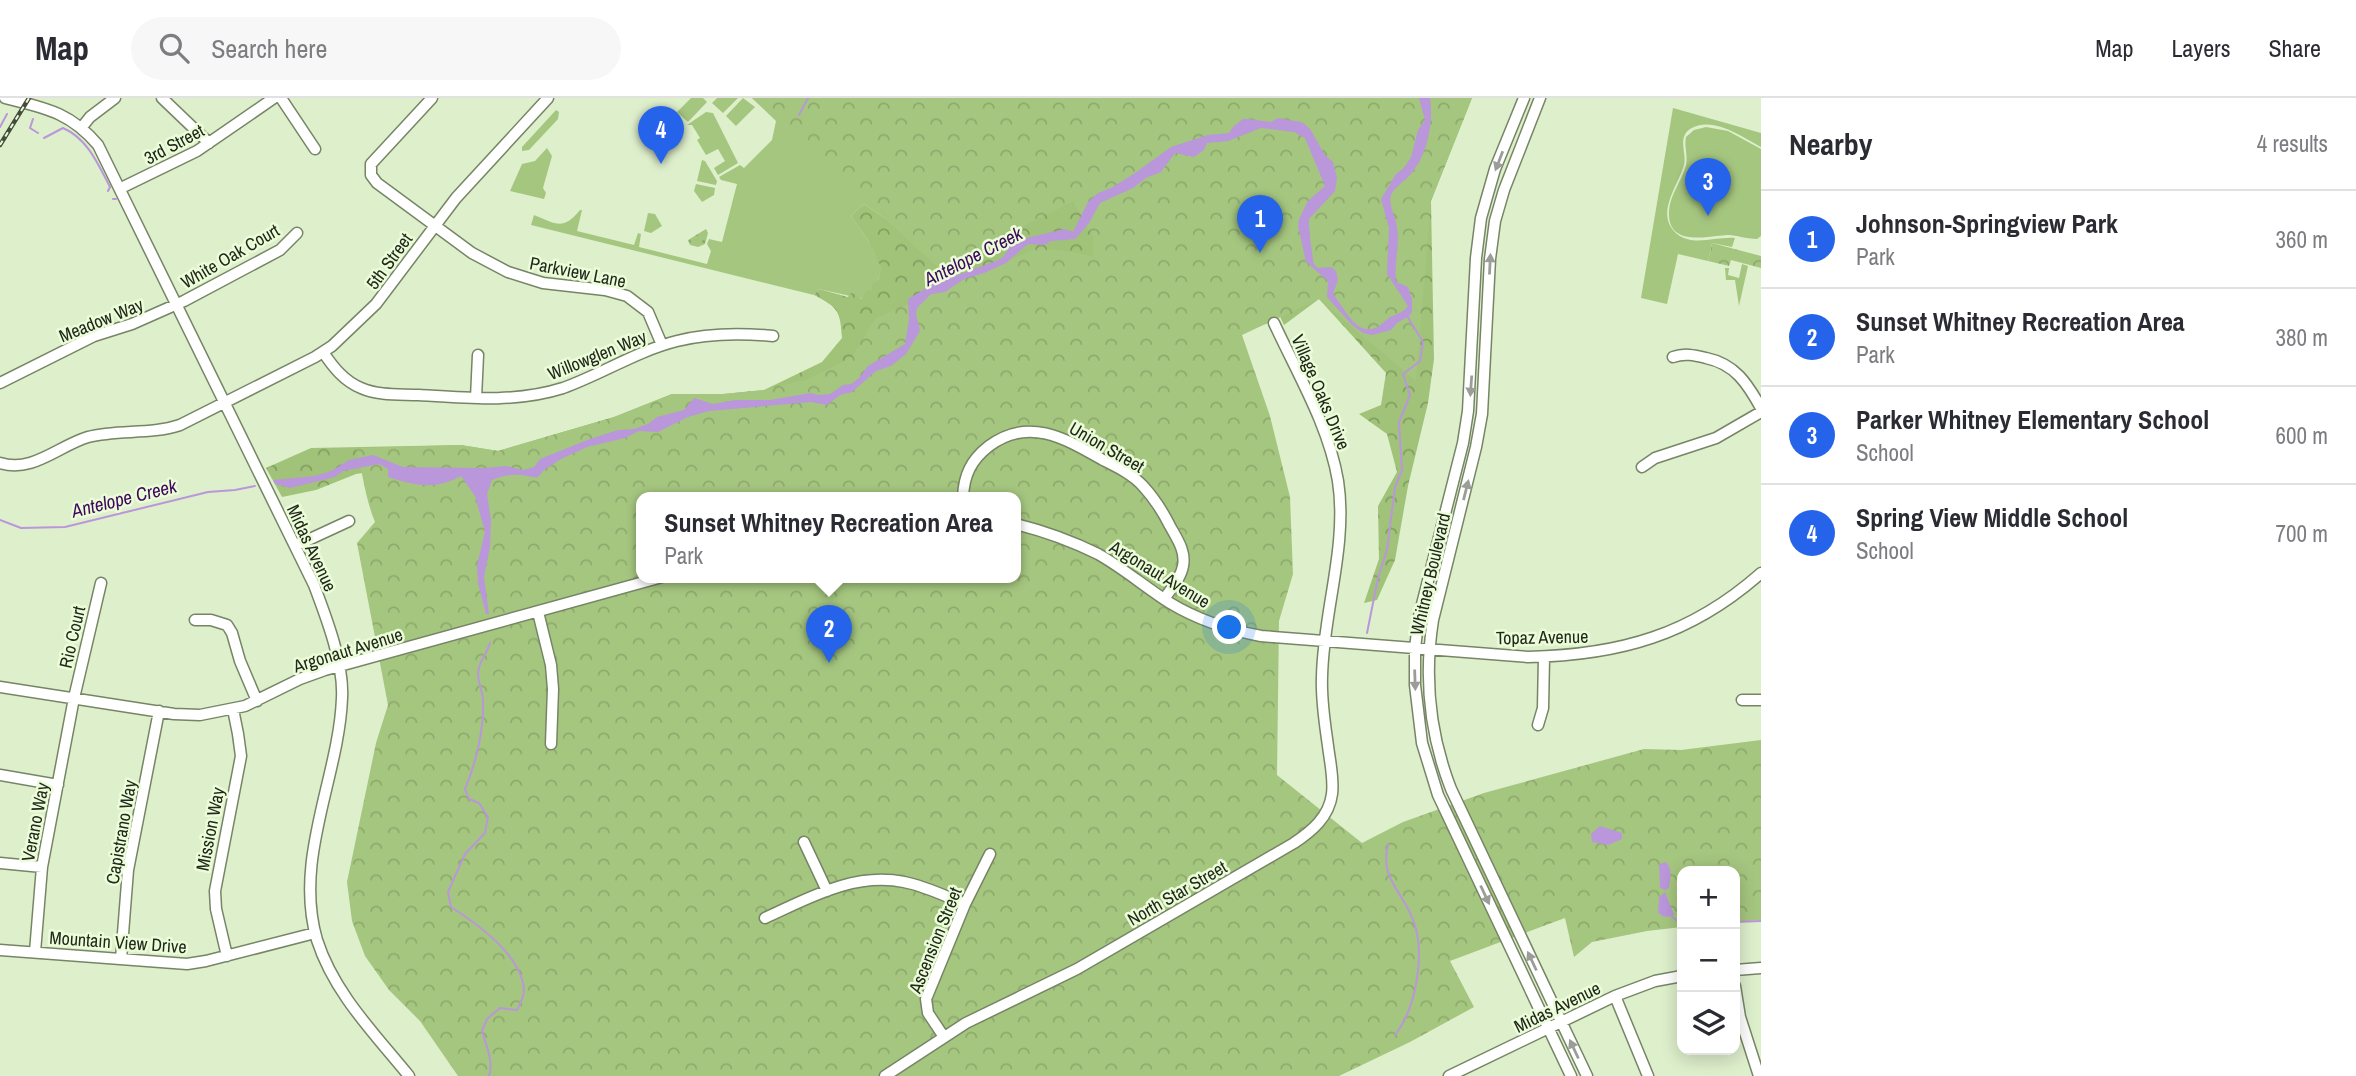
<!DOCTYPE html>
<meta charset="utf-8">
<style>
:root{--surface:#fff;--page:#f7f7f7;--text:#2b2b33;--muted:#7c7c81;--line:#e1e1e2;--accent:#2563eb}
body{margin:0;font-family:"Archivo Narrow",sans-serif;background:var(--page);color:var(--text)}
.controls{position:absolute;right:21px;bottom:21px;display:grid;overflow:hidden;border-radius:14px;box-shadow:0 4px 18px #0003}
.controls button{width:63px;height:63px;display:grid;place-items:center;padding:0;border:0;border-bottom:2px solid var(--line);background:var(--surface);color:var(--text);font:35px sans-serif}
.you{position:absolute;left:1230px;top:530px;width:24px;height:24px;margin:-18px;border:5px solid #fff;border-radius:50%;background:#1a73e8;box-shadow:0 0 0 10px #1a73e833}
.badge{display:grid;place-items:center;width:46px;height:46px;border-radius:50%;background:var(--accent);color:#fff;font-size:23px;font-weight:700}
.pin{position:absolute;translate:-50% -58px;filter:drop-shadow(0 2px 4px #0008)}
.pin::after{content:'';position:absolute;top:37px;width:24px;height:21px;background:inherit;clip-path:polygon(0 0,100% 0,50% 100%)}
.popup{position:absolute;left:636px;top:394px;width:385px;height:91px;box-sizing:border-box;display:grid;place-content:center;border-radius:14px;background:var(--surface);filter:drop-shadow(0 2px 5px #0005);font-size:23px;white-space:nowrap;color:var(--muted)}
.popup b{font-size:26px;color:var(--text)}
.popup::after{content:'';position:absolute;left:50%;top:100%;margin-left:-14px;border:14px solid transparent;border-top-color:var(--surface)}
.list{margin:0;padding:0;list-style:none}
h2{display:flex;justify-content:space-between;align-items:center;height:91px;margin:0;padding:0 28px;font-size:30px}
h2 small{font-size:23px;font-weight:400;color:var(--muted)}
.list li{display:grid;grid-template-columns:46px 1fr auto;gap:21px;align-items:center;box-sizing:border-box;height:98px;padding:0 28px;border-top:2px solid var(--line)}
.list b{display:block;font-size:26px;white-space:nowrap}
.list p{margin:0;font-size:23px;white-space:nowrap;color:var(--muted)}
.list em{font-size:23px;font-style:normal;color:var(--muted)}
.icon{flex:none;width:38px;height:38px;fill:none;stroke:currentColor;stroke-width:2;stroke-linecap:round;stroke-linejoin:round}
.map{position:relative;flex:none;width:1761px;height:978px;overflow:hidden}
header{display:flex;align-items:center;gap:42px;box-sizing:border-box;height:98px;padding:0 35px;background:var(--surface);border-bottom:2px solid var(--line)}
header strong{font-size:33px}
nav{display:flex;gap:38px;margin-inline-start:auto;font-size:24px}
.search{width:490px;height:63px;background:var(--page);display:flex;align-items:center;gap:18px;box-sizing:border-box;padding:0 24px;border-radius:38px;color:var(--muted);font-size:26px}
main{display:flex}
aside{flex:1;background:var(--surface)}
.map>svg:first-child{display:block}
.grass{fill:#a5c67f}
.forest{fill:url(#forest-crowns)}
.park{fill:url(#park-crowns);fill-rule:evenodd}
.garden{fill:url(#garden-dots)}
.water{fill:#ba96db}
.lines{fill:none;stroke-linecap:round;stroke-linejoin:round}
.stream{stroke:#ba96db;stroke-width:2}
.minor-casing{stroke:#768565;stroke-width:13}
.minor{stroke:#fff;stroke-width:10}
.rail-casing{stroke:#444c3b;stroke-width:4.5}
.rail{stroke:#ebfcd9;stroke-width:2;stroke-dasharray:5;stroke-linecap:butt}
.oneway{fill:#9b9e98}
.labels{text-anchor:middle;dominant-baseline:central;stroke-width:5;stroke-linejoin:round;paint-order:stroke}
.street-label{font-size:18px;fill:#21271a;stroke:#ebfcd9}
.water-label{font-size:19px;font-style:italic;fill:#3d085c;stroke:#ebfcd9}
</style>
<header>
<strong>Map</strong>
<div class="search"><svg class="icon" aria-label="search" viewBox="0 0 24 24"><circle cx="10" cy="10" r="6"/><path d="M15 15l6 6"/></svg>Search here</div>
<nav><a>Map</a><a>Layers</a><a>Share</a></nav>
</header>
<main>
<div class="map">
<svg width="1761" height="978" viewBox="0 0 1761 978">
<defs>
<pattern id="forest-crowns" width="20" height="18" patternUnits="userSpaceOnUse" patternTransform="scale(1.75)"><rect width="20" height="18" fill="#a1c279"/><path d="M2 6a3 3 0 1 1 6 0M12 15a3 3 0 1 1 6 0" fill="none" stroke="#839e62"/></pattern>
<pattern id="park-crowns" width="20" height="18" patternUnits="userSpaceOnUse" patternTransform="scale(1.75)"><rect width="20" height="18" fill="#a5c67f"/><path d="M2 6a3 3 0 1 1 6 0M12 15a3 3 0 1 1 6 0" fill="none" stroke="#8eaa6d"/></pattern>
<pattern id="garden-dots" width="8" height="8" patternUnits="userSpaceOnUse" patternTransform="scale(1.75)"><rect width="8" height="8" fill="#a5c67f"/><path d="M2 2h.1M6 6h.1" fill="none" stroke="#8eaa6d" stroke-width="1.8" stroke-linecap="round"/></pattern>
</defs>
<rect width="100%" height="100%" fill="#deefcc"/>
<path class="grass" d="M691 0H703L707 4 688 24 677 14Z
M717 0H738L723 15 712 5Z
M743 0 755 9 736 28 726 18Z
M752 0H819L884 120 864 106 851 118 868 142 883 171 872 194 863 201 819 191 814 197 531 127 534 117C556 126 563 133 580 112H582L577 133 634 147 638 135 641 136 639 149 707 166 711 153 707 146 709 141 722 144 737 86 721 82 719 79 740 67 744 70 772 42 776 23Z
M1673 10 1761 35V49C1742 39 1713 17 1690 31 1677 40 1687 55 1684 67 1678 88 1654 117 1677 136 1693 149 1717 138 1735 140L1732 149 1712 145 1708 163 1678 156 1667 206 1641 200Z
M556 12 559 14 558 21 529 52 522 53V49Z
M706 14 713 15 738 65 718 77 714 70 725 63 718 51 706 57 697 42 700 40 692 27H687Z
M1706 29 1728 33 1761 51V138L1757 141C1748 141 1739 138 1730 137 1709 137 1667 151 1669 113 1670 96 1682 83 1686 67 1688 57 1684 49 1686 39L1694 32Z
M547 50 552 58 543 90 546 95 544 101 510 93 522 66 535 63Z
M702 62 705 63 717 83 716 87 697 83Z
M696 86 715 90 714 97 702 104 694 93Z
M648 115 655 116 662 128 651 135 644 133Z
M1742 166 1748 168 1739 208 1735 182H1726L1725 170H1729L1728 177 1739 180Z"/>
<path class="forest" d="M1221 0H1472L1431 103 1434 261 1428 305 1408 388 1395 462 1377 502 1364 505 1379 461 1378 408 1397 374 1387 336 1359 316 1381 307 1386 275 1319 201 1284 227 1224 102 1109 189 862 299 356 376 316 392 282 399 266 370 311 350 461 347 498 353 614 319 672 296H723L764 292 822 264 842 240C840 213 839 210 814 197L819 191 848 199 850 195 855 196 859 200 862 201 867 192 872 193V186L878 182 882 171 868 142 851 118 864 106 884 120Z"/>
<path class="park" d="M752 0H1472L1431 103 1416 283 1319 201 1242 237 1270 318 1290 399 1293 476 1279 523 1277 677 1362 745 1403 724 1484 695 1644 651 1681 652 1761 642V822L1735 824V773H1682V829L1647 833 1592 844 1574 859 1565 820 1450 863 1474 909 1410 944 1339 978H458L420 923 389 892 365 858 352 823 347 784 376 645 388 607 357 445 375 424C365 400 363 375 356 350L461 347 498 353 614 319 672 296H723L764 292 808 281 852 259 876 220 1038 150 1072 154 1094 159 1093 139 1073 103 940 171ZM642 399H1016V479H642Z
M1712 145 1761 158V170L1731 162 1729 168 1708 163Z"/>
<path class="garden" d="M706 131 708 135 705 146 698 149 690 147 688 142Z"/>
<path class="water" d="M1419 0H1430C1434 25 1427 58 1410 77 1405 83 1393 90 1391 97 1388 108 1396 118 1397 129 1400 147 1394 165 1396 184L1408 189 1412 201V214L1409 218 1397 225 1391 232 1372 237 1363 235 1352 227 1327 199 1328 183 1306 164 1298 128 1299 121 1308 103 1325 88 1305 40 1294 34 1261 30 1228 43 1207 45 1204 52 1194 59 1175 55 1161 74 1146 80 1133 90 1100 105 1089 125 1075 141 1051 143 1044 147 1028 146 1006 165 984 175 964 181 945 194 931 196 917 210 916 216 920 233 906 256 891 268 876 273 852 294 840 297 827 307 811 304 709 313 688 319 658 334 639 333 625 340 587 349 561 361 544 372 538 379C530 380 527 377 520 377 510 376 502 378 492 382L487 396 491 422 490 449 484 479 489 516H486L478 485 477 467 485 434 475 398 461 378C435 392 416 388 388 379V371L379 366 343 373 335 379 290 390 275 386 273 382 315 378 331 373 349 362 373 357 403 369 483 370 506 368 523 372 534 369 540 361 590 341 618 332 634 331 648 326 657 319 684 312 694 300 713 306 735 302H770L811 295 818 297 830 296 843 287 851 286 859 280 868 268 905 246 909 222 908 201 933 186 999 162 1004 158 1012 145 1022 141 1065 131 1073 134 1088 104 1098 95 1111 90 1135 75 1171 49 1208 37 1229 35 1233 29 1243 21H1249L1271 24 1278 20 1295 23 1302 24 1310 31 1325 57 1333 64 1337 80 1335 93 1309 121C1308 125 1313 164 1314 166 1315 168 1317 169 1318 170L1331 169 1336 173 1338 182 1333 196C1343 207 1355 238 1375 230 1380 229 1384 223 1389 220 1396 216 1403 215 1408 208L1387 176 1389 130 1381 101 1396 76 1404 70 1411 59 1418 32 1425 22Z
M1600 728 1622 735V741L1608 747 1592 744 1591 736Z
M1666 764C1673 772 1670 781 1669 790L1665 792 1660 790 1659 766Z
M1665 794 1674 817C1669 820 1661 819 1658 814L1659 799Z"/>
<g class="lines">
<path class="stream" d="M799 17 808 0
M33 21 30 30 38 35
M0 29 7 16
M44 40 63 30C88 41 98 66 110 89L108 93
M113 101H116
M0 422 21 430 65 429 208 394 235 392 255 388
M1367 535 1378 480 1387 452 1395 389 1402 372 1399 324 1410 297 1403 276 1420 263 1423 244 1407 218
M1388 746C1380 779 1399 790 1411 817 1427 850 1417 909 1395 937
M1672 819 1682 826
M1735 824 1761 823
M489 978C494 963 486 948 482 933L487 921 500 910 517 912C521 904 526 895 523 885 516 854 476 825 451 809L448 794 465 756 485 735 488 719 479 705 469 701 465 691C476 665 484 632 483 603 483 594 478 585 478 576 478 564 487 556 490 545"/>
<defs>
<path id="minor" d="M5 0C45 10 70 14 98 47L314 487C326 519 344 565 342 600 339 679 293 761 317 842 334 895 374 935 409 978
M162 0 209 45
M281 0 315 51
M432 0 371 66V77L377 85 472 155 508 174 543 185 605 192 627 198 648 214 662 247
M1524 0 1495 71 1481 120 1476 160 1468 313 1463 345 1419 518 1415 550V587L1422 645 1438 697 1571 978
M1540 0 1504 92 1495 123 1490 161 1482 316 1476 349 1433 522C1424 579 1430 637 1451 691L1587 978
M82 29 90 19 115 0
M121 90 197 53 274 0
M323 254C333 269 344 283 361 290 379 298 400 296 419 297 467 300 516 305 563 290 602 276 637 253 677 243 708 235 741 235 773 238
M1673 259C1684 255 1694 257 1706 260 1735 266 1747 285 1761 310
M0 285 94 238 132 226 184 203 280 152 297 135
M476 300 478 257
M0 365C33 375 58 348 88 339 118 331 150 337 180 327L315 259 332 248 376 206 456 100 548 0
M1642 369 1655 360 1716 340 1761 314
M963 399C964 377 971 362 989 348 1029 318 1066 341 1103 362 1117 369 1132 376 1143 388 1154 400 1163 414 1170 428 1177 441 1186 453 1183 468 1181 480 1171 491 1164 501
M1016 426C1044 433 1072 443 1098 456 1123 470 1145 489 1170 505 1198 522 1229 532 1261 538L1528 559C1620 557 1691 537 1761 475
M295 448 349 423
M538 514 551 567 553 591 551 646
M195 522H211L227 527 232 535 240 563 257 603
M0 589 174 616 200 617 245 608 300 581 325 572 662 479
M1742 602H1761
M1538 627 1543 610 1544 559
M0 677 58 687
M804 744 827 793
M0 765 42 769
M765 820C809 800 854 774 904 784 925 788 945 798 965 806
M0 852 187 866 206 863 315 835
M35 854 42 769 74 600 101 485
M227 858 216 811 215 793 241 658 238 636 233 611
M121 861 128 772 159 613
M1735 872 1761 870
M1735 888 1740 919 1759 978
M1615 898 1648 978
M944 939 928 915 926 901 965 806 990 756
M885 978 966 925 1077 871 1294 745C1312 733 1329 719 1332 696 1334 681 1330 664 1328 648 1325 626 1321 603 1322 579 1323 514 1348 448 1338 383 1329 328 1297 275 1274 225
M1449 978 1615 898 1655 883 1682 878"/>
</defs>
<use href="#minor" class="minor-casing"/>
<use href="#minor" class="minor"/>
<defs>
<path id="rail" d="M0 47 29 0"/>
</defs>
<use href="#rail" class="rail-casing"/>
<use href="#rail" class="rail"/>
</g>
<defs><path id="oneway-solid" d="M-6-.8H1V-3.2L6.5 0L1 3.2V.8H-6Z" transform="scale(1.75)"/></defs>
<g class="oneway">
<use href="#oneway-solid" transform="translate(1499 63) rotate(111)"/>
<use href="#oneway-solid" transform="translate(1490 166) rotate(-87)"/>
<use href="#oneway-solid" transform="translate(1471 288) rotate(94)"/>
<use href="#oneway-solid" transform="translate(1466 392) rotate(-76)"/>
<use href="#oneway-solid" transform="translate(1415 582) rotate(88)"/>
<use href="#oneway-solid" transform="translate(1485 797) rotate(65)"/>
<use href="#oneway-solid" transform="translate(1532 863) rotate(-115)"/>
<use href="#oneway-solid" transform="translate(1574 951) rotate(-115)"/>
</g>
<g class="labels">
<g class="street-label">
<text transform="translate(174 46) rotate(-28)">3rd Street</text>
<text transform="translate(230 158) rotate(-30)">White Oak Court</text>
<text transform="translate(389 163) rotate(-54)">5th Street</text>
<text transform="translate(578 174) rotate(11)">Parkview Lane</text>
<text transform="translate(101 222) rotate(-22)">Meadow Way</text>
<text transform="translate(597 257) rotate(-22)">Willowglen Way</text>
<text transform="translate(1321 294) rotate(67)">Village Oaks Drive</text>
<text transform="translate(1107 349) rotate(30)">Union Street</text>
<text transform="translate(312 450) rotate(65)">Midas Avenue</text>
<text transform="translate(1160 476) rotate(31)">Argonaut Avenue</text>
<text transform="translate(1430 476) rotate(-77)">Whitney Boulevard</text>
<text transform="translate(72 539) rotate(-77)">Rio Court</text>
<text transform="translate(1542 539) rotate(-1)">Topaz Avenue</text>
<text transform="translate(348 552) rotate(-17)">Argonaut Avenue</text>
<text transform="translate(35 724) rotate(-79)">Verano Way</text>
<text transform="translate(210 731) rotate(-79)">Mission Way</text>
<text transform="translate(121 734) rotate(-80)">Capistrano Way</text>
<text transform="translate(1177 795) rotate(-30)">North Star Street</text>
<text transform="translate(935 842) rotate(-68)">Ascension Street</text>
<text transform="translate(118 844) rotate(4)">Mountain View Drive</text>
<text transform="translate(1557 909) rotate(-26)">Midas Avenue</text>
</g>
<g class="water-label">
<text transform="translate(973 158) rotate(-27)">Antelope Creek</text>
<text transform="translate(124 400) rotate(-14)">Antelope Creek</text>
</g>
</g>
</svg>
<div class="controls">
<button>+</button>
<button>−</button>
<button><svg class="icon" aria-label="layers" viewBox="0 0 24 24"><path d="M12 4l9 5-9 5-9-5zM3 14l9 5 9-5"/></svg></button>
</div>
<div class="you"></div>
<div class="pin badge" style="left:1260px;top:155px">1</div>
<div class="pin badge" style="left:829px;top:565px">2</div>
<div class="popup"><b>Sunset Whitney Recreation Area</b>Park</div>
<div class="pin badge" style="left:1708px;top:118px">3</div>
<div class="pin badge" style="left:661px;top:66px">4</div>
</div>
<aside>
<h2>Nearby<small>4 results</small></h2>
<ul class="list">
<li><span class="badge">1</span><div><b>Johnson-Springview Park</b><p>Park</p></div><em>360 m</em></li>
<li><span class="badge">2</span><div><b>Sunset Whitney Recreation Area</b><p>Park</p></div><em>380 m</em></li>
<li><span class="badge">3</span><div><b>Parker Whitney Elementary School</b><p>School</p></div><em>600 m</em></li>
<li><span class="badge">4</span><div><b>Spring View Middle School</b><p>School</p></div><em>700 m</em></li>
</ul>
</aside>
</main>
